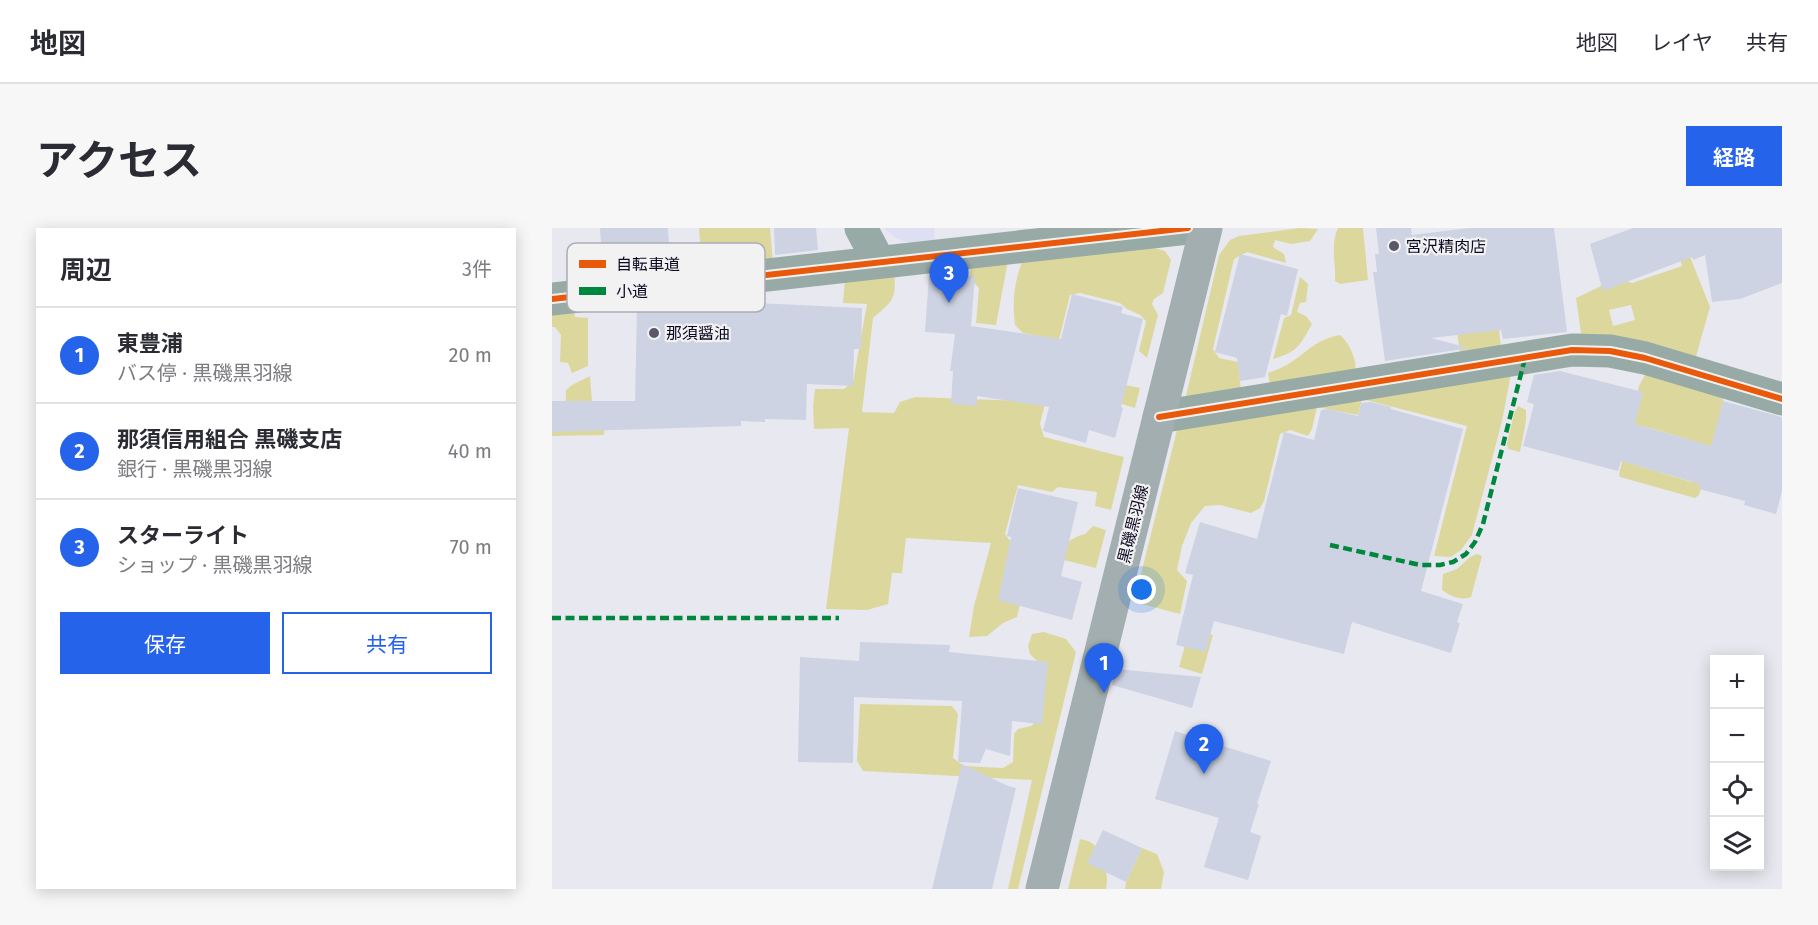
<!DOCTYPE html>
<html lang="ja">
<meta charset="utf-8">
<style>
:root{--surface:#fff;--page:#f7f7f7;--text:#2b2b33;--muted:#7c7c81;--line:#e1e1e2;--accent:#2563eb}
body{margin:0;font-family:"Fira Sans","Noto Sans JP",sans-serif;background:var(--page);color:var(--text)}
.controls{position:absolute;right:18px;bottom:18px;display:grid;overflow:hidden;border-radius:0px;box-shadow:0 3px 15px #0003}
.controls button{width:54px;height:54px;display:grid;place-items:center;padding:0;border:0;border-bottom:2px solid var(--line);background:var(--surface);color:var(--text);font:30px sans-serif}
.you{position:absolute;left:590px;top:362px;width:21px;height:21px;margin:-15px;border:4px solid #fff;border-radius:50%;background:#1a73e8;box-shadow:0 0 0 9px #1a73e833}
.badge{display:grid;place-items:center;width:39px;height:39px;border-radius:50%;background:var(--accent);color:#fff;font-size:20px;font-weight:700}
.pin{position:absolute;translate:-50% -50px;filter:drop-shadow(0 2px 3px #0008)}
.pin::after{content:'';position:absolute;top:32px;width:21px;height:18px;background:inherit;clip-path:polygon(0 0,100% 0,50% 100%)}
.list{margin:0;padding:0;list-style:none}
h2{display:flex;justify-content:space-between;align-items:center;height:78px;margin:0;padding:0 24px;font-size:26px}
h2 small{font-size:20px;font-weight:400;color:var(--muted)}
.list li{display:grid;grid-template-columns:39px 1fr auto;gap:18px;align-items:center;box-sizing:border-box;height:96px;padding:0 24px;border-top:2px solid var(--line)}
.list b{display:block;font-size:22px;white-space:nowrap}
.list p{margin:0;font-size:20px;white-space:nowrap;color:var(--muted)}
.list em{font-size:20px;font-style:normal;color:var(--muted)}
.actions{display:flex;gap:12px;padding:18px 24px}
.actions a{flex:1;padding:14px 0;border:2px solid var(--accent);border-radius:0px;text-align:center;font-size:21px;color:var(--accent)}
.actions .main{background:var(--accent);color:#fff}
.icon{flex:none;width:33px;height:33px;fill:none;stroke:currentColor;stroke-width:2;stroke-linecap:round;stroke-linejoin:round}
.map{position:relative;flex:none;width:1230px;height:661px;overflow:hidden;border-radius:0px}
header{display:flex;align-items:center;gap:36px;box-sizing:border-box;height:84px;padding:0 30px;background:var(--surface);border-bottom:2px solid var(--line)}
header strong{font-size:28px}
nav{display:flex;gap:33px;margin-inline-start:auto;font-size:21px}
.intro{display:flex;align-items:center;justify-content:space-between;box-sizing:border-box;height:144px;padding:0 36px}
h1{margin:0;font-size:42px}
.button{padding:15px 27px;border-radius:0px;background:var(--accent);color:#fff;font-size:21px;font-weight:700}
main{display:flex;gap:36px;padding:0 36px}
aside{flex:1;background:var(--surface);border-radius:0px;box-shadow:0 3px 15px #0003}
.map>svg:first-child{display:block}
.built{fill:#dfdff4}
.green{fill:#dcd89d;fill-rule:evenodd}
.building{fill:#cdd3e2}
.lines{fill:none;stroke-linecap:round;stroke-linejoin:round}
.minor{stroke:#98aaa6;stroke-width:33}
.primary{stroke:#a2aeaf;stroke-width:33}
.quiet{stroke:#00873e;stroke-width:4.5;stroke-dasharray:9 4.5;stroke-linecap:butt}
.cycleway-casing{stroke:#f2f2f2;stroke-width:10}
.cycleway{stroke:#e8590c;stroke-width:6}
.poi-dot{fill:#59576a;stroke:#f2f2f2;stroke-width:2}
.labels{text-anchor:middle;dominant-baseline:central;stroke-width:4.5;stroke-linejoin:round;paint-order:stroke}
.poi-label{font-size:16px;fill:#0c0922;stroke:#f2f2f2;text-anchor:start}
.street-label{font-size:16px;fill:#0c0922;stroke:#f2f2f2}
.key{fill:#f2f2f2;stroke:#adacb4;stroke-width:1.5}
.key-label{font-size:16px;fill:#0c0922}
</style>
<header>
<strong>地図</strong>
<nav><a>地図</a><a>レイヤ</a><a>共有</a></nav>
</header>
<div class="intro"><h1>アクセス</h1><a class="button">経路</a></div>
<main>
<aside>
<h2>周辺<small>3件</small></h2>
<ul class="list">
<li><span class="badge">1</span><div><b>東豊浦</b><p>バス停 · 黒磯黒羽線</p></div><em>20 m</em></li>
<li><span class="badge">2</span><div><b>那須信用組合 黒磯支店</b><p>銀行 · 黒磯黒羽線</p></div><em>40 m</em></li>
<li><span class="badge">3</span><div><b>スターライト</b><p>ショップ · 黒磯黒羽線</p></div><em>70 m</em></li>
</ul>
<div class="actions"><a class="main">保存</a><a>共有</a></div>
</aside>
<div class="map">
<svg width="1230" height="661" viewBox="0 0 1230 661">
<rect width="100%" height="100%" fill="#e8e8f0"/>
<path class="built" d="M332 0H382L383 13 357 15 344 10Z"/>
<path class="green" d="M147 0H218L221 36 135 44 133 22H144L148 14Z
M748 0 766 1 758 13 739 16 723 12 721 19 732 26 734 35 695 24 682 31 661 121 667 130 686 134 689 162 633 172 667 27 678 12 687 8Z
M786 0H811L816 52 788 56 783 53C784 35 778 17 786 0Z
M1127 1 1158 79 1143 132 1007 109 1029 105 1024 70 1047 59 1060 48 1080 55 1130 38 1121 5ZM1079 77 1083 92 1061 98 1057 82Z
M603 20 613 23 619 32 611 65 602 71 600 76 606 87 595 130 587 123 594 93 588 87 575 81 568 75 528 65 518 67 506 116 500 111 471 105 463 97C460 72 462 55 471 31Z
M456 33 444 97 424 95 427 60 418 51 419 37Z
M342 46C345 71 340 74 321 90L310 184 342 185 348 174 363 169 473 173 493 176 488 196 492 209 572 229 559 282 543 278 545 264 506 259 500 264 466 257 453 306 459 314 482 319 465 389 451 395 435 408 417 409 422 378 439 315 354 310 350 345H340L336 376 315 382 274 381 297 200 262 201 261 178 263 161H292L301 154 315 76 291 75 293 50Z
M748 49 756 56 754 74 748 75 745 84 754 88 760 96C748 117 746 124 721 131L732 90 739 87Z
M943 66 949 119 908 126 901 72Z
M143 71 142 104 125 111 124 72Z
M22 81 23 89 36 90V138L20 145 16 135 8 134 9 107 3 99H0V84Z
M788 107C796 113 806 133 803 143L718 156 716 145C724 142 732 139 738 135 758 122 763 112 788 107Z
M1094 145 1169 167 1172 174 1147 267 1143 270 1068 249 1067 246 1079 198 1087 158ZM1094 199 1135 211 1132 223 1147 228 1140 254 1083 237Z
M959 146 950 193 920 307 909 322 899 329 882 328 915 198 810 171 806 187 765 179 760 201 756 208 738 202 728 206 712 273 708 280 699 285 668 277 653 278 639 295 630 318 625 342 635 353 628 386 582 374 625 202Z
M38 148 40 174 54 177 52 207 0 208V204L13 202 14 162 20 157Z
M549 152 588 160 583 180 544 168Z
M966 178 974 182V193L968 224 956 221 955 216 962 186Z
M541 298 554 302 544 340 508 331 515 314 526 308 533 306Z
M925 326 930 328 919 369C908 373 899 368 890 362L891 346 905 341 918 329Z
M638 400 661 407 650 446 627 439Z
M492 404 514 411 524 424 466 661H456L480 552 311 543 305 533 308 476 400 478 406 486 401 530 412 538 451 540 461 534 462 506 466 501 479 498 488 489 492 440 478 426 476 418 480 406Z
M528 611C532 612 538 613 541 616 553 626 557 647 554 661H516Z
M590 620 605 626 612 644 609 661H573L574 654Z"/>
<path class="building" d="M48 0H116L118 35 78 37V43L51 46Z
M222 0H264L266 22 223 27Z
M824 0H859L860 7 917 0H1002L1015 104 951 111 949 102 879 110 917 120 833 133 821 44H825L823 26H827Z
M1081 0H1230V55L1188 71 1160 74 1153 27 1141 32 1140 29 1051 63 1038 16Z
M688 26 746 41 735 88 729 86 713 149 688 153 685 130 663 124Z
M394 46 423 48 419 98 509 111 520 66 571 79 569 85 591 91 569 179 571 180 563 210 537 202 534 215 491 203 497 179 425 168V178L399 176 401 143H398L403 106 373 104 377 48Z
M183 74 310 80 309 121H302L301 158 255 156 254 192 213 191V194L189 193V198L0 204V173H83L85 80 120 76 121 84 183 79Z
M1008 143 1091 164 1083 196 1159 218 1171 173 1230 189V263L1224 286 1192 277 1193 273 1147 261 1148 256 1069 233 1066 243 971 218 982 176 975 174 982 147Z
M819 174 839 179V181L911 201 869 363 911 376 905 394 908 395 899 425 800 394 792 426 662 393 654 424 624 417 641 347 633 345 648 294 705 311 732 204 762 212 769 182 776 181 806 188 809 175Z
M466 260 526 274 509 348 530 354 520 392 446 372 459 309 455 308Z
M308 414 398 417 397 424 496 434 490 496 460 493 458 528 434 521 428 535 406 534 410 473 302 469 301 535 246 534 248 429 307 433Z
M564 441 649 449 640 480 560 457Z
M623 503 719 533 705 576H707L698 604 709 608 696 652 652 639 667 590 603 571Z
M410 536 456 558 464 560 440 661H380Z
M551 602 590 620 574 654 535 635Z"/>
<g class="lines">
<path class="minor" d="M309 0 327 34
M0 71 636 0
M607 189 1020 122 1058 123 1093 130 1230 171"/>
<path class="primary" d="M490 661 654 0"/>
<path class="quiet" d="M778 317 868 337H888L901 334 914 326 923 314 931 296 973 130
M0 390H287"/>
<defs>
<path id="cycleway" d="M0 71 636 0
M607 189 1020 122 1058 123 1093 130 1230 171"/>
</defs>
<use href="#cycleway" class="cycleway-casing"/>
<use href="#cycleway" class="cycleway"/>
</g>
<g class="poi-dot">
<circle cx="842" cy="18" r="6"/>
<circle cx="102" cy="105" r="6"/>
</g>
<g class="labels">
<g class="poi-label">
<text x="854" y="18">宮沢精肉店</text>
<text x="114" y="105">那須醤油</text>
</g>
<g class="street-label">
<text transform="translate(581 296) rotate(-76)">黒磯黒羽線</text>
</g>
</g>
<rect x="15" y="15" width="198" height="69" rx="9" class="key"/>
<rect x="27" y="32" width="27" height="8" fill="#e8590c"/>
<rect x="27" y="59" width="27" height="8" fill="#00873e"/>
<g class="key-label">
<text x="64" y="42">自転車道</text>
<text x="64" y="69">小道</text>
</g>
</svg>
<div class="controls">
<button>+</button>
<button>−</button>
<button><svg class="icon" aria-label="locate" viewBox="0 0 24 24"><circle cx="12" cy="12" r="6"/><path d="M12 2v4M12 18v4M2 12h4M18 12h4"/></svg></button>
<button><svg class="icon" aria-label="layers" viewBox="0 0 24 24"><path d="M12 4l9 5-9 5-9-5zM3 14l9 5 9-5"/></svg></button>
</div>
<div class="you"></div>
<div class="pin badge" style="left:552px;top:465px">1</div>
<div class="pin badge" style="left:652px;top:546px">2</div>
<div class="pin badge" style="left:397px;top:75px">3</div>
</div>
</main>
